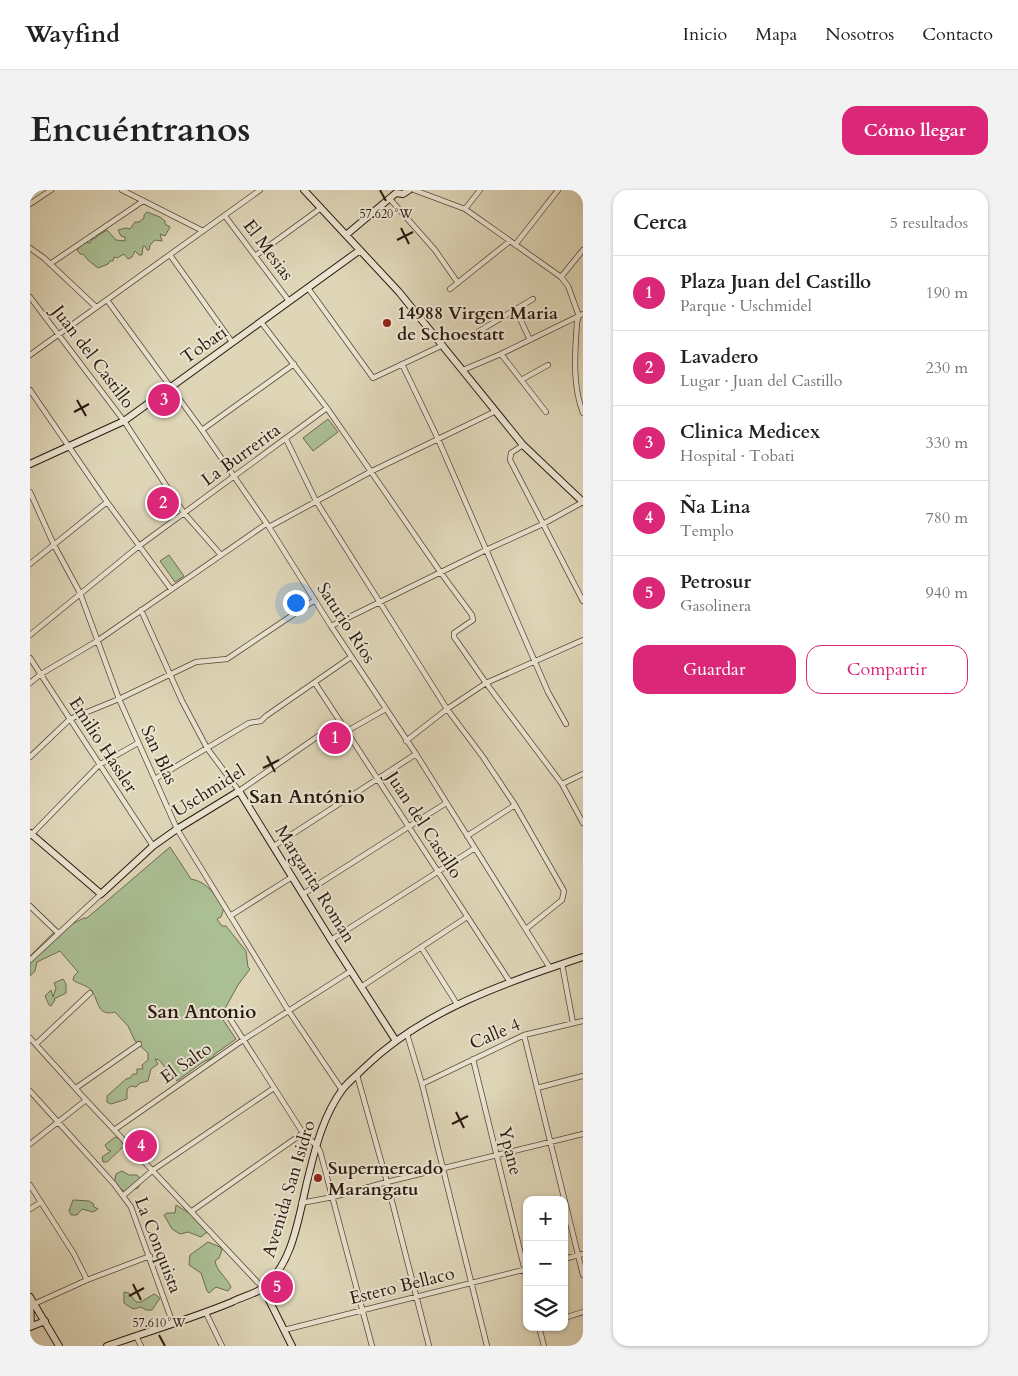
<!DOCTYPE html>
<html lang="es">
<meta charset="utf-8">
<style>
:root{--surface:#fff;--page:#f2f2f2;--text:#222;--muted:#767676;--line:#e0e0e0;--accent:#db2777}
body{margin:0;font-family:Cardo,serif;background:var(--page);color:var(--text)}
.controls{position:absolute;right:15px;bottom:15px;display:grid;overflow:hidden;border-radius:10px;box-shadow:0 1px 4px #0004}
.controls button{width:45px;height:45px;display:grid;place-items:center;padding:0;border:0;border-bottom:1px solid var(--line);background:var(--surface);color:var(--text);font:25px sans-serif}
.you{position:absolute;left:265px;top:412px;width:18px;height:18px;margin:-12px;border:4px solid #fff;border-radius:50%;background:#1a73e8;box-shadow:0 0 0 8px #1a73e833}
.badge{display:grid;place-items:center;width:32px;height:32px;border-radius:50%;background:var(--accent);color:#fff;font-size:16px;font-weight:700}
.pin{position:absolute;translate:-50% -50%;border:2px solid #fff;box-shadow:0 1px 5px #0006}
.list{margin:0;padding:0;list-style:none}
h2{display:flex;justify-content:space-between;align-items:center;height:65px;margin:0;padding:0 20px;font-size:21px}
h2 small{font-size:16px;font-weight:400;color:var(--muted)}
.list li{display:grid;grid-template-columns:32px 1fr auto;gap:15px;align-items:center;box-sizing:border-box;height:75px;padding:0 20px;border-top:1px solid var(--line)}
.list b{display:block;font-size:19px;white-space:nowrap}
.list p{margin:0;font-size:16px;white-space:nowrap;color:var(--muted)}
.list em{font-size:16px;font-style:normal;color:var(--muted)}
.actions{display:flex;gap:10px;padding:15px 20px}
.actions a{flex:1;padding:11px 0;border:1px solid var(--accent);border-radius:15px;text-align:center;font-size:18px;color:var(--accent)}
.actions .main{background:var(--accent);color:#fff}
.icon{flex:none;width:28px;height:28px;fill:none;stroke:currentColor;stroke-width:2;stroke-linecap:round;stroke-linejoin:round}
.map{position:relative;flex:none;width:553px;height:1156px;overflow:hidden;border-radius:15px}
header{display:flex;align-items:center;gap:30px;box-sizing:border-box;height:70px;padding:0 25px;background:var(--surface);border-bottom:1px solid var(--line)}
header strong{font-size:24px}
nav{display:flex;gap:28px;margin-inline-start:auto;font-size:18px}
.intro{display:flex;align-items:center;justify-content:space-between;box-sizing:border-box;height:120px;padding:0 30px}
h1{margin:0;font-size:35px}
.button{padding:12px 22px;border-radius:15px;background:var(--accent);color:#fff;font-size:18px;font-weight:700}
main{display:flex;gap:30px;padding:0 30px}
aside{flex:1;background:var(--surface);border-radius:15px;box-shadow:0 1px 4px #0004}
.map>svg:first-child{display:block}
.green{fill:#abbf94;stroke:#6b6c52}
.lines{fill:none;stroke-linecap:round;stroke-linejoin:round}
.street-casing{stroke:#584839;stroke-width:6}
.secondary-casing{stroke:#2b190f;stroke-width:8}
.street{stroke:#eae4d1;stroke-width:4.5}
.secondary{stroke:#eae4d1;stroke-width:6}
.ticks{fill:none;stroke:#2b190f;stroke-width:2}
.poi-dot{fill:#8f2418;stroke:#eae4d1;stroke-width:2}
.labels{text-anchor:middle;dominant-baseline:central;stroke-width:4;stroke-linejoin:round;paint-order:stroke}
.street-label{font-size:18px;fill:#2b190f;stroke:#eae4d1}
.poi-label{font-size:18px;font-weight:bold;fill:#2b190f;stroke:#eae4d1;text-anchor:start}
.neighbourhood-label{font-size:19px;font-weight:bold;fill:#2b190f;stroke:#eae4d1}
.quarter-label{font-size:20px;font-weight:bold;fill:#2b190f;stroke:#eae4d1}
.ticks-label{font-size:12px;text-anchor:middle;fill:#2b190f;stroke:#eae4d1;stroke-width:4;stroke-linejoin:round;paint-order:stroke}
</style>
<header>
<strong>Wayfind</strong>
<nav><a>Inicio</a><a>Mapa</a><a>Nosotros</a><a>Contacto</a></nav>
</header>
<div class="intro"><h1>Encuéntranos</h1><a class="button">Cómo llegar</a></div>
<main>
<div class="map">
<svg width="553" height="1156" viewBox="0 0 553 1156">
<rect width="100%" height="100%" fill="#dfd6b8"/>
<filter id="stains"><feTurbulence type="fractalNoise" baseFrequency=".004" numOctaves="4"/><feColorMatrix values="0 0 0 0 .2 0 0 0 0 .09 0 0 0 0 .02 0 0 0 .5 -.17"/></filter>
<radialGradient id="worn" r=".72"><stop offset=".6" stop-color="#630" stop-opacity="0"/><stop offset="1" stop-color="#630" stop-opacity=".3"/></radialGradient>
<path class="green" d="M117 22 130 27 135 31V34L140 37 135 46 130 44 132 51 125 50 120 55 119 60H117L115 56H113L112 65H109L105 61 102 67 98 69 94 64 87 68 84 67 83 71H80L78 74 68 78 58 70 53 64H50L47 60 54 52 60 53 62 49 66 48 67 46 77 40 86 50 95 51V47L91 46 88 40 96 38 100 39 105 32H109L114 28V25Z
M298 229 308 242 283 261 273 248Z
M139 365 154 386 145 392 130 371Z
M309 539 321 556 309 564 297 546Z
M140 657 161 689C178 692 185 705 194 718L191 727 187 729 192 736H196L216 761 218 777 220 779 208 795 192 824H189L206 849 185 864 182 868 173 872 147 891 129 870 125 869 128 874 121 879 118 891 110 893 106 897 101 896 97 899V909L81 914 77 912V906L96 889 100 888 103 884H107V879H113L112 875 118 870V863L105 851 98 836 85 822C66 827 69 809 61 800 57 795 48 794 43 790L44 786 48 782 30 761 7 772 5 781 0 786V766L22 744 54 728H57Z
M33 789 36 794V803L24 809 25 810 21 816 19 815 15 806 21 800 23 807 26 798 24 793Z
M85 947 91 949 94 956 77 972H73L72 967 81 961 78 960 75 955Z
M92 981 99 985H107L112 991 108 998 95 1002 84 994 86 984Z
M43 1010 59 1011 64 1014 63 1016 68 1019 63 1022 52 1019 47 1025H41L39 1021Z
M146 1015 169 1029 177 1042 171 1047 158 1042 150 1044 142 1039 134 1025 137 1023H145Z
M178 1052 190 1057 192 1060 189 1068 185 1071C186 1080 197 1088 201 1097L198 1101 186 1097 179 1103 177 1101 171 1083 159 1075 160 1065Z
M94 1102 99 1103 106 1112H111L124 1104 130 1108 122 1120H116L111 1117 103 1119 94 1113Z"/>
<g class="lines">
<defs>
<path id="street" d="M92 0 173 41
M384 0 435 19 531 87 538 96 549 126 547 132C545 163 542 194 553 223
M359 8 405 60 428 93
M0 14 21 0
M435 19 450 0
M195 26 259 111
M485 55 528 0
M0 58 14 68 66 117
M140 65 202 152
M225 66 291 18
M20 74 113 11
M531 87 553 60
M278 98 343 188 413 155
M420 99 480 51
M0 107 94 231 154 323 191 365
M77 110 172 240 239 337 301 436 386 564 520 778
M486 120 500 150
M231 132 297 218 411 383 442 425 443 430 424 443V447L456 493 532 594 553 633
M446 143 503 109
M471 164 516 222
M0 165 230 0
M372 174 408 249 518 502 536 534
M433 180 471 164 553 124
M491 190 518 175
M0 200 77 312 141 399
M172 240 264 174
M256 249 286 311 417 519 453 567 485 615 534 701 532 710 496 739
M493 255 481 263 480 270 553 411
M0 302 24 355 50 403 89 509 147 639 258 820 312 900
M239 337 340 282 466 221
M0 374 77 312
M111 420 152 511 177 558 209 601 310 531
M301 436 456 360 513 334 553 312
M0 445 109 356 297 218
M0 468 123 656
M0 493 11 484 67 451 236 334
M285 493 480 792
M317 541 356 519
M376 551 417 519 456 493 553 450
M0 567 40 529 89 509 166 472 197 469 285 410
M125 589 219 533 231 531 236 526 321 467
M532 594 553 584
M0 646 69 575 108 553
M437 646 485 615
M244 656 386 564
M273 704 416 613
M0 716 28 743
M200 726 262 687
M301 750 445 658
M391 757 427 814
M0 770 71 704
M532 774 543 833
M331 797 437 727
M197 824 273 943 286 955 290 961 342 1156
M377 844 392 894 457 1156
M494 845 553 1085
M0 848 56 910 233 1098
M6 854 60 803
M443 869 497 1089
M327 885 357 992 399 1156
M392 894 494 845 553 831
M46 898 109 854
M507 898 553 886
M0 901 84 994 101 1017 143 1134
M84 940 213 850 321 781
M0 954 56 910
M0 995 44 1064 57 1090
M94 1005 123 980 244 898
M271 1013 303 1007 357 992 553 944
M0 1019 11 1012
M162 1021 273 943
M534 1069 553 1064
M4 1114 57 1090 120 1066
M176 1123 192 1156
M534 1128 553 1122
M509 1137 514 1156
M254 1140 497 1079
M106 1146 111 1156"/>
<path id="secondary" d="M274 0 369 102 493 255 553 312
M316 45 366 3 373 4 379 0
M0 274 94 231 330 60
M0 643 71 704 123 656 147 639 209 601 301 750 366 851
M233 1098 262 1156
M0 1107 29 1156
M0 1109 1 1136
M0 1137 15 1131
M77 1156C119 1141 161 1129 202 1112 211 1107 225 1104 233 1098 265 1072 269 1022 279 984 286 955 294 925 312 900 317 893 326 886 333 879 393 820 475 793 553 767"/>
</defs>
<use href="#street" class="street-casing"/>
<use href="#secondary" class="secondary-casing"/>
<use href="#street" class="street"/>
<use href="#secondary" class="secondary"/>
</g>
<path class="ticks" d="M350 0 356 11M371 38 379 54M367 50 383 42M47 210 56 226M44 222 59 214M237 566 245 582M233 578 249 570M426 922 434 938M422 934 438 926M103 1094 111 1110M99 1106 114 1098M129 1145 135 1156"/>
<g class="poi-dot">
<circle cx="357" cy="133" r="5"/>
<circle cx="288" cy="988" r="5"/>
</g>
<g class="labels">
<g class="street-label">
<text transform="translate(238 60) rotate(53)">El Mesias</text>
<text transform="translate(174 155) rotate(-35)">Tobati</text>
<text transform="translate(63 167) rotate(53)">Juan del Castillo</text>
<text transform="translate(211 265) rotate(-36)">La Burrerita</text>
<text transform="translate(316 433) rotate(57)">Saturio Ríos</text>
<text transform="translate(73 555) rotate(57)">Emilio Hassler</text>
<text transform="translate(129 565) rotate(65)">San Blas</text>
<text transform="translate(179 601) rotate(-32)">Uschmidel</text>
<text transform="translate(394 635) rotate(57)">Juan del Castillo</text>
<text transform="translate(285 694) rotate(58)">Margarita Roman</text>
<text transform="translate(465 844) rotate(-23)">Calle 4</text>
<text transform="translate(156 873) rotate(-35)">El Salto</text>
<text transform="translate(480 961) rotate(76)">Ypane</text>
<text transform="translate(259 999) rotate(-73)">Avenida San Isidro</text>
<text transform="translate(128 1055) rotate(69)">La Conquista</text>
<text transform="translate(372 1096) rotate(-14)">Estero Bellaco</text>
</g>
<g class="poi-label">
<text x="367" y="123">14988 Virgen Maria<tspan x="367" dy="21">de Schoestatt</tspan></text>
<text x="298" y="978">Supermercado<tspan x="298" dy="21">Marangatu</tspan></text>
</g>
<g class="neighbourhood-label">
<text x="172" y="822">San Antonio</text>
</g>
<g class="quarter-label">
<text x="277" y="606">San António</text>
</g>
</g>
<g class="ticks-label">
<text x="356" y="28">57.620°W</text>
<text x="129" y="1137">57.610°W</text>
</g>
<rect width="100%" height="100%" filter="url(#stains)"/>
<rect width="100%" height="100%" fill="url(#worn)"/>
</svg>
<div class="controls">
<button>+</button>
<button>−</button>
<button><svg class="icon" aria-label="layers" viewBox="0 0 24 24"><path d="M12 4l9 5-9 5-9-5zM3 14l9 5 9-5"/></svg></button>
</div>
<div class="you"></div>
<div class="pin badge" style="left:305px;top:548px">1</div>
<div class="pin badge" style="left:133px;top:313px">2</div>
<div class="pin badge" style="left:134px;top:210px">3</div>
<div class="pin badge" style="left:111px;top:956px">4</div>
<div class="pin badge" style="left:247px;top:1097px">5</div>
</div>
<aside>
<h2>Cerca<small>5 resultados</small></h2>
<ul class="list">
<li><span class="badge">1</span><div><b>Plaza Juan del Castillo</b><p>Parque · Uschmidel</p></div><em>190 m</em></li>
<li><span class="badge">2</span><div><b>Lavadero</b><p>Lugar · Juan del Castillo</p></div><em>230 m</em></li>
<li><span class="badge">3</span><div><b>Clinica Medicex</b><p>Hospital · Tobati</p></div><em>330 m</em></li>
<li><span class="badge">4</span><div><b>Ña Lina</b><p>Templo</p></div><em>780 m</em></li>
<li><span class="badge">5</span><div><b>Petrosur</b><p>Gasolinera</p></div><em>940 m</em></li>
</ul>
<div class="actions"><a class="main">Guardar</a><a>Compartir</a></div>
</aside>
</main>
